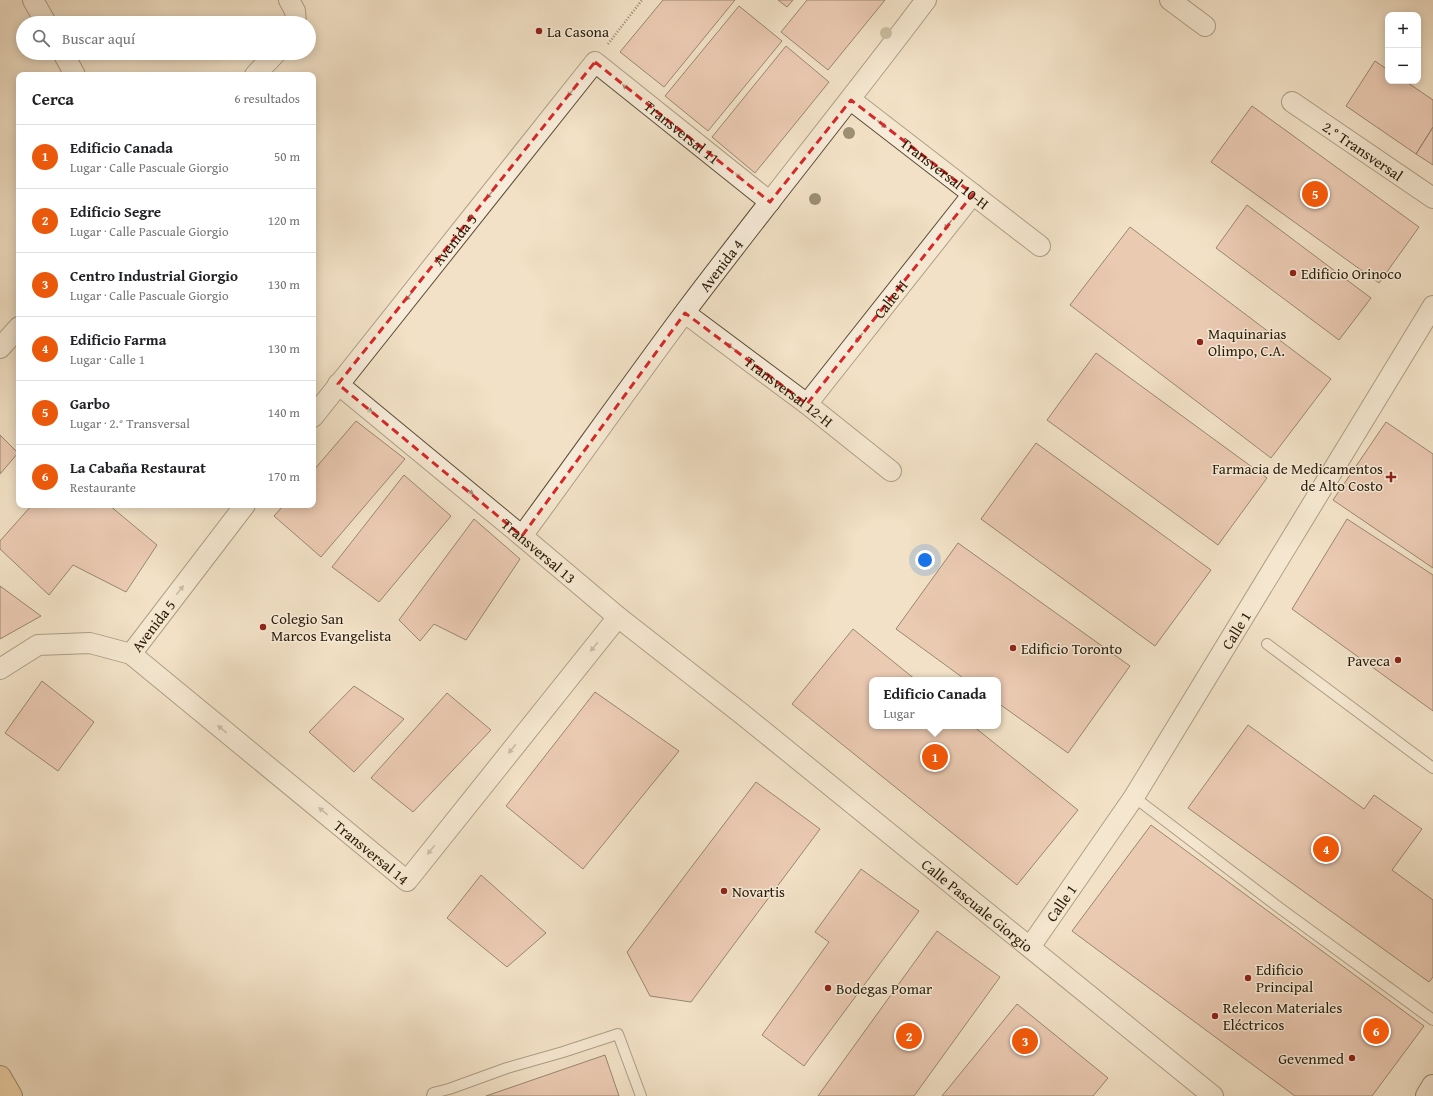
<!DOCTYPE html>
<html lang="es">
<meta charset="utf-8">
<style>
:root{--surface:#fff;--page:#f2f2f2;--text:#202124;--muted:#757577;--line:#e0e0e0;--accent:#ea580c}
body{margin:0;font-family:"Gentium Book Plus",serif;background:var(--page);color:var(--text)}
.controls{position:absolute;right:12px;top:12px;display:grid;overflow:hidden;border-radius:8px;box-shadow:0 2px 10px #0003}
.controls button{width:36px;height:36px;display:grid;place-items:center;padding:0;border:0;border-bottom:1px solid var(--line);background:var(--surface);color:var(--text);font:20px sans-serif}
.you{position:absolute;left:925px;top:560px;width:14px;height:14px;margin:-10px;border:3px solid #fff;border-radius:50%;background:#1a73e8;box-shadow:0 0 0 6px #1a73e833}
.badge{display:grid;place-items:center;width:26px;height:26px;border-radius:50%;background:var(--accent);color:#fff;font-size:13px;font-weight:700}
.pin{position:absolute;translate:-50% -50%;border:2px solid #fff;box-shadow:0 1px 4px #0006}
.popup{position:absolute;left:869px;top:677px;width:132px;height:52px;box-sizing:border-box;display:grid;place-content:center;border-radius:8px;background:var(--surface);filter:drop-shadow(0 1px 3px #0005);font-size:13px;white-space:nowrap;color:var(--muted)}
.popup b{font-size:15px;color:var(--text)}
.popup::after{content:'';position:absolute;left:50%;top:100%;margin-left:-8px;border:8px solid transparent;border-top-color:var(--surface)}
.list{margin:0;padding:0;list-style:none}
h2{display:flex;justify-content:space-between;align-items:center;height:52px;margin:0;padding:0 16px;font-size:17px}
h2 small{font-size:13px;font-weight:400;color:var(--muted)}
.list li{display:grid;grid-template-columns:26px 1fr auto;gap:12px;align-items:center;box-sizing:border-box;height:64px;padding:0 16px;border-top:1px solid var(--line)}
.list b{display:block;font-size:15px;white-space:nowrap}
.list p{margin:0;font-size:13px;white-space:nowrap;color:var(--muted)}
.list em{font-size:13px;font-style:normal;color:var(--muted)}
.icon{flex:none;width:22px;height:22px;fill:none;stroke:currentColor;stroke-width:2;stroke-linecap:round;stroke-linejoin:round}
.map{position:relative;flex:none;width:1433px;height:1096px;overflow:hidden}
.search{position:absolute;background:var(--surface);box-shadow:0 2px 10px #0003;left:16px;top:16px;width:300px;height:44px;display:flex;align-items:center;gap:10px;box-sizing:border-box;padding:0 14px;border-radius:22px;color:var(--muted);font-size:15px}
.panel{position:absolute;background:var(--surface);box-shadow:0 2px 10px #0003;left:16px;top:72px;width:300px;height:436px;border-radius:8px}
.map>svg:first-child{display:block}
.building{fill:#e3ae9a;stroke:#291a06}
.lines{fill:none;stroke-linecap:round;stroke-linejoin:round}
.lane-casing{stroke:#5b4c36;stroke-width:12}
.street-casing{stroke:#5b4c36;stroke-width:22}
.secondary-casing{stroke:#291a06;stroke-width:24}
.highway-casing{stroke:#291a06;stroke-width:24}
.path{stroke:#291a06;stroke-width:2.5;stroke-dasharray:1 2;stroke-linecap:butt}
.lane{stroke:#f7ecda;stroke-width:10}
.street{stroke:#f7ecda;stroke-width:20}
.secondary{stroke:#f7ecda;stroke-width:22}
.highway{stroke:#e9c083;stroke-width:22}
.tree{fill:#9d8f73}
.oneway{fill:#9a8e7b}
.marked{fill:none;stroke:#d62828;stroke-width:3;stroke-dasharray:8 5;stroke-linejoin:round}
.poi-dot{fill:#8f2418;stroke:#f7ecda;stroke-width:1.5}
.labels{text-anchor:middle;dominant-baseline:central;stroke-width:3;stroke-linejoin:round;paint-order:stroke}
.poi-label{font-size:15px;fill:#291a06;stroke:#f7ecda;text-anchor:start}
.street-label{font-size:15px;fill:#291a06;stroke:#f7ecda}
</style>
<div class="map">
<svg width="1433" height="1096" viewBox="0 0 1433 1096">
<rect width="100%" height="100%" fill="#f2e1c6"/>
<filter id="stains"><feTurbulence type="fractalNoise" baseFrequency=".005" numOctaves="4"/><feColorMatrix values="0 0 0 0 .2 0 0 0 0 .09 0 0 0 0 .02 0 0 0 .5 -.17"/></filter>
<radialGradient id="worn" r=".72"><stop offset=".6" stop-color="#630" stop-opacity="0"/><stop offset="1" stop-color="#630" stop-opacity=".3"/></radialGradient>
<path class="building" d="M663 0H735L664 87 620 52Z
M778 0H793L787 7Z
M807 0H885L828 70 781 32Z
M739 6 782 41 708 131 665 96Z
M786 46 829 82 755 173 712 137Z
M1375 61 1388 70V81H1405L1433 100V127L1416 154 1346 106Z
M1252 106 1419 227 1379 283 1211 162Z
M1433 127V165L1416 154Z
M1247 205 1371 298 1339 340 1216 248Z
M1130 227 1331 379 1271 458 1070 305Z
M1096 353 1267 478 1218 545 1047 420Z
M356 421 405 459 321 557 274 516 284 505H313V471Z
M1386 422 1433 454V568L1333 500Z
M0 435 18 453 0 474Z
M1036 443 1211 570 1155 646 981 519Z
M404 475 451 516 379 602 332 567Z
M32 505H109L157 545 126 592 73 565 49 595 0 549V541Z
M474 519 520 559 466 640 434 624 420 641 399 620Z
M1347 519 1433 575V711L1292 609Z
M958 543 1130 666 1068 753 998 703V680H966L896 629Z
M0 586 41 616 0 639Z
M853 629 916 680H872V726H973L1078 810 1017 885 792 704Z
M42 681 94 722 58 771 5 733Z
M354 686 404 719 354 772 309 732Z
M595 692 679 751 583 869 506 806Z
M447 693 491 730 413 812 371 778Z
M1248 725 1364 809 1374 795 1422 829 1392 870 1433 900V977L1429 982 1188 808Z
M756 782 820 829 691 1002 650 996 627 952Z
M1151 825 1424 1026 1372 1096H1295L1072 931Z
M861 869 919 911 804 1066 762 1035 829 942 815 932Z
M481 875 546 933 507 967 447 918Z
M937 931 1000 977 914 1096H818Z
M1017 1004 1108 1078 1093 1096H942Z
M605 1055 619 1096H486Z"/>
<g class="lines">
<defs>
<path id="lane" d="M1267 644 1433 768
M1134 797 1281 909 1433 1020
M432 1096 433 1093 449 1089 507 1068 563 1052 618 1034 641 1096"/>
<g id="street">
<path d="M33 0 46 23"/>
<path d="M289 0 295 11 296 23"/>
<path d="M1170 0 1205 26"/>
<path d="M63 53 75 75"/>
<path d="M255 75 276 53"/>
<path id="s1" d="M851 100 1040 246"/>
<path id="s2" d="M1292 102 1433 198"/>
<path id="s3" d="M685 313 807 404 891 471"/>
<path d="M0 348 19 327"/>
<path id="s4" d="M338 384 522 536 618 617 742 714 1213 1096"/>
<path id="s5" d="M807 404 973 194"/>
<path id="s6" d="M313 417 595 62 770 202"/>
<path id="s7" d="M522 536C577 461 630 386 685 312 764 207 847 105 926 0"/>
<path id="s8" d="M131 654 245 505"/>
<path id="s9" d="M0 669 38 645 90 643 131 654 407 881 618 617"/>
<path id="s10" d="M1030 947 1134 797 1433 306"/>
</g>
<path id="secondary" d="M1427 1096 1433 1086"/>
<path id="highway" d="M0 1077 11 1096"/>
</defs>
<use href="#lane" class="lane-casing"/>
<use href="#street" class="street-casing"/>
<use href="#secondary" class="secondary-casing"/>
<use href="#highway" class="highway-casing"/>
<path class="path" d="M608 44 642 0"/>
<use href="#lane" class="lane"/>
<use href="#street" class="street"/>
<use href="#secondary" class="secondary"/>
<use href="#highway" class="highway"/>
</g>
<g class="tree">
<circle cx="886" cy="33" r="6"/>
<circle cx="849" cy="133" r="6"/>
<circle cx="815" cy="199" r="6"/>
</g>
<defs><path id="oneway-solid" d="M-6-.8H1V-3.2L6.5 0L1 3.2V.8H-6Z"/></defs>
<g class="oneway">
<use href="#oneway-solid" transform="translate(627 88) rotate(-141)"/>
<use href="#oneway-solid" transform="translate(571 92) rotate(129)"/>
<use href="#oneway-solid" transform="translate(882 124) rotate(38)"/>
<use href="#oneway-solid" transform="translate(740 177) rotate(-141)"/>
<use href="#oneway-solid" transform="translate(490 194) rotate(129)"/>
<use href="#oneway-solid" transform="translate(948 225) rotate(128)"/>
<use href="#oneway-solid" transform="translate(409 296) rotate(129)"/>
<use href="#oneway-solid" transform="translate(859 338) rotate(128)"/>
<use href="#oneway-solid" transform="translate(731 347) rotate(-143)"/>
<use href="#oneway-solid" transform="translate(368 409) rotate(39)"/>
<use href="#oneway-solid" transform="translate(469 491) rotate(39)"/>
<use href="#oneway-solid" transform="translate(180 590) rotate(-52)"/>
<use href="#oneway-solid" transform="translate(594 647) rotate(129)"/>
<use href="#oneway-solid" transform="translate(222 729) rotate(-141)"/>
<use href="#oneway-solid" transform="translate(512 749) rotate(129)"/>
<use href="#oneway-solid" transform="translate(323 811) rotate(-141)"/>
<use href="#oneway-solid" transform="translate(431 850) rotate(129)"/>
</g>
<path d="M0 0H1433V1096H0ZM595 62 770 202 851 100 973 194 807 404 685 313 522 536 338 384Z" fill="#f2e1c6" fill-opacity=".55" fill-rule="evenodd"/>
<path class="marked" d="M595 62 770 202 851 100 973 194 807 404 685 313 522 536 338 384Z"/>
<g class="poi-dot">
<circle cx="539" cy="31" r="4"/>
<circle cx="1293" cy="273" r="4"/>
<circle cx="1200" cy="342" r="4"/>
<path d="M1389 471h4v4h4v4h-4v4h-4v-4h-4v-4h4z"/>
<circle cx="263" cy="627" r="4"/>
<circle cx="1013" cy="648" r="4"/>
<circle cx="1398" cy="660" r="4"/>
<circle cx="724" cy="891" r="4"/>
<circle cx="1248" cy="978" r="4"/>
<circle cx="828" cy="988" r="4"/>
<circle cx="1215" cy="1016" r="4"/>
<circle cx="1352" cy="1058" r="4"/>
</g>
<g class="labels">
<g class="poi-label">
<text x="547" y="31">La Casona</text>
<text x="1301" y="273">Edificio Orinoco</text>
<text x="1208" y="333">Maquinarias<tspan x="1208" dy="17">Olimpo, C.A.</tspan></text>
<text x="1383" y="468" text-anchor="end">Farmacia de Medicamentos<tspan x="1383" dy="17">de Alto Costo</tspan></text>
<text x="271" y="618">Colegio San<tspan x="271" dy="17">Marcos Evangelista</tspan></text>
<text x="1021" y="648">Edificio Toronto</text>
<text x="1390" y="660" text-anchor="end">Paveca</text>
<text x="732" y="891">Novartis</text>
<text x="1256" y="969">Edificio<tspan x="1256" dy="17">Principal</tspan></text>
<text x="836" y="988">Bodegas Pomar</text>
<text x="1223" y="1007">Relecon Materiales<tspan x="1223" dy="17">Eléctricos</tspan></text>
<text x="1344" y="1058" text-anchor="end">Gevenmed</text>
</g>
<g class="street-label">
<text stroke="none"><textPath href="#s6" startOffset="565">Transversal 11</textPath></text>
<text stroke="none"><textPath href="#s2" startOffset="86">2.° Transversal</textPath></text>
<text stroke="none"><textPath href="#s1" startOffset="119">Transversal 10-H</textPath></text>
<text stroke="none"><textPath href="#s6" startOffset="227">Avenida 5</textPath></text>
<text stroke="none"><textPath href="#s7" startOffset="336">Avenida 4</textPath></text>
<text stroke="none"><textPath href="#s5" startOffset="134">Calle H</textPath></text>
<text stroke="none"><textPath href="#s3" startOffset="130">Transversal 12-H</textPath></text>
<text stroke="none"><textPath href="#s4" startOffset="261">Transversal 13</textPath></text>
<text stroke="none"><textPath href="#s8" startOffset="36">Avenida 5</textPath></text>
<text stroke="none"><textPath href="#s10" startOffset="378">Calle 1</textPath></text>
<text stroke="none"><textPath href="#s9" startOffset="451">Transversal 14</textPath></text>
<text stroke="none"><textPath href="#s10" startOffset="54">Calle 1</textPath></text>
<text stroke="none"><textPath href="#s4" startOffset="825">Calle Pascuale Giorgio</textPath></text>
</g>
</g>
<rect width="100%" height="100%" filter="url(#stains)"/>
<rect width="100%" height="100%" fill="url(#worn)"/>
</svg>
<div class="controls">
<button>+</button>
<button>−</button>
</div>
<div class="you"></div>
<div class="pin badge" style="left:935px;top:757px">1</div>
<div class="popup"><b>Edificio Canada</b>Lugar</div>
<div class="pin badge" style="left:909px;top:1036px">2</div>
<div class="pin badge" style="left:1025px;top:1041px">3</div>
<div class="pin badge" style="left:1326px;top:849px">4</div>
<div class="pin badge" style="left:1315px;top:194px">5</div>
<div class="pin badge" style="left:1376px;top:1031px">6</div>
<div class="search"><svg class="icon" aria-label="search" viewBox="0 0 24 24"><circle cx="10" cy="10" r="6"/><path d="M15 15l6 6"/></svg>Buscar aquí</div>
<section class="panel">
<h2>Cerca<small>6 resultados</small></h2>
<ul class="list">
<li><span class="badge">1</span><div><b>Edificio Canada</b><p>Lugar · Calle Pascuale Giorgio</p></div><em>50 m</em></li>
<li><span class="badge">2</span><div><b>Edificio Segre</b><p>Lugar · Calle Pascuale Giorgio</p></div><em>120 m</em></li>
<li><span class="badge">3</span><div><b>Centro Industrial Giorgio</b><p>Lugar · Calle Pascuale Giorgio</p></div><em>130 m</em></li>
<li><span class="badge">4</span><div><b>Edificio Farma</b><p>Lugar · Calle 1</p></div><em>130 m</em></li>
<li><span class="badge">5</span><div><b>Garbo</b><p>Lugar · 2.° Transversal</p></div><em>140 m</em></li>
<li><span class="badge">6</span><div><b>La Cabaña Restaurat</b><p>Restaurante</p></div><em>170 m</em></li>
</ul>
</section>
</div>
